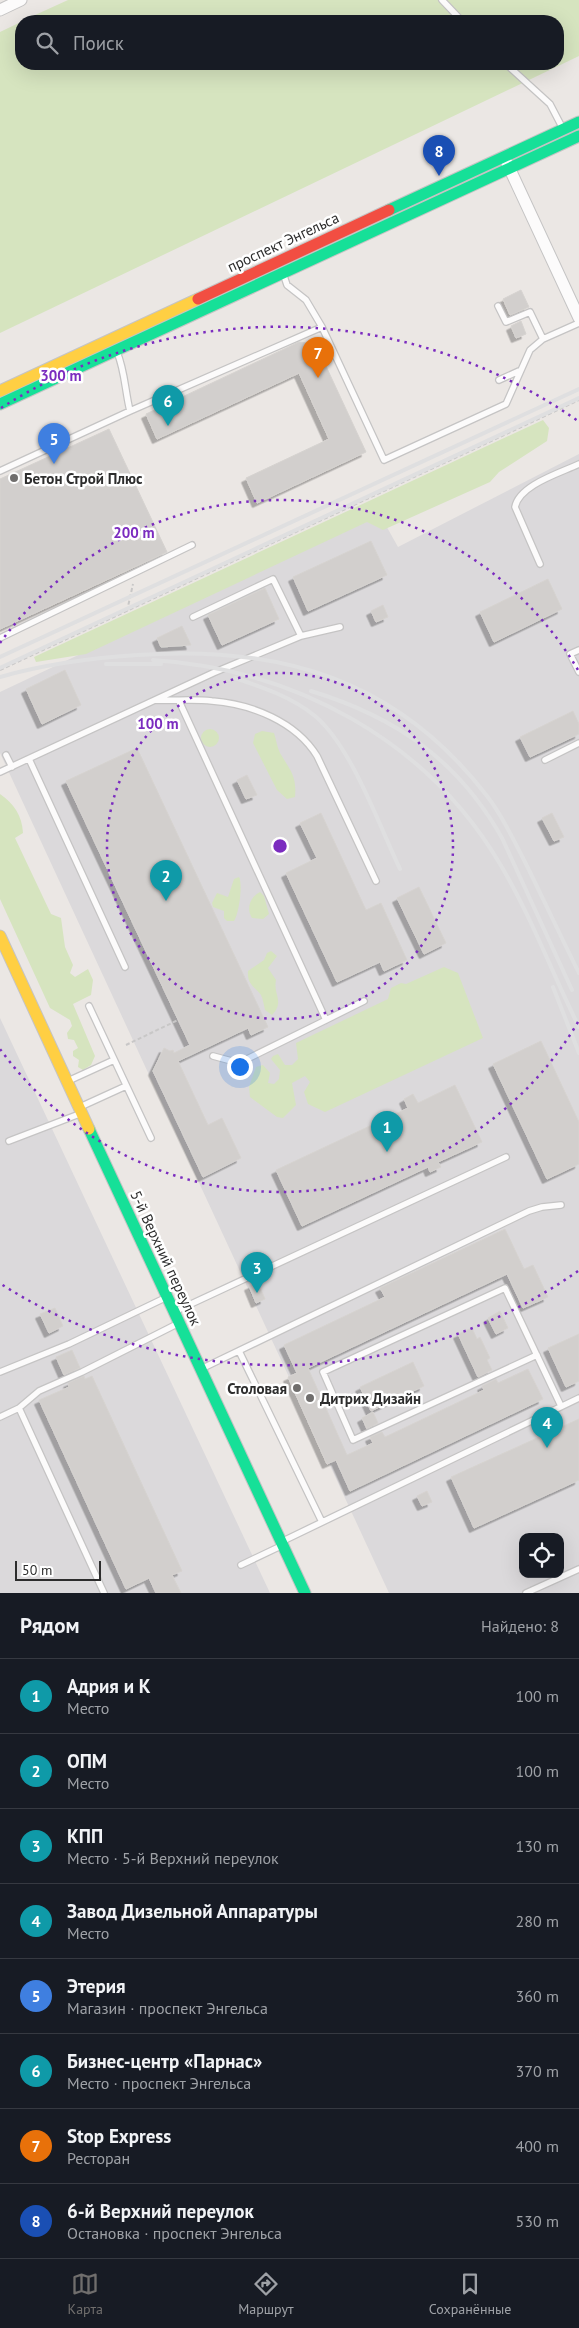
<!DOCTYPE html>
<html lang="ru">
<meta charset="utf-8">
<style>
:root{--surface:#171b24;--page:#242831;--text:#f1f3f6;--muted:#9ea1a6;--line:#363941;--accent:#706e6d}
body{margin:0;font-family:"PT Sans",sans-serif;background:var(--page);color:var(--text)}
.controls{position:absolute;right:15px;bottom:15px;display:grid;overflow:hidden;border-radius:10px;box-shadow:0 5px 20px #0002}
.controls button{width:45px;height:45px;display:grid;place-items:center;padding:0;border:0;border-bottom:1px solid var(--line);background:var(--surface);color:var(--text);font:25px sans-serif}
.scale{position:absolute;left:15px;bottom:12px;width:86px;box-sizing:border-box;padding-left:5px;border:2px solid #2d2d2d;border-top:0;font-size:14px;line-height:18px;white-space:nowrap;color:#2d2d2d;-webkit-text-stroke:4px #fff;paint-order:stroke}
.you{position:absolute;left:239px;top:1066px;width:18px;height:18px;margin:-12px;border:4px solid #fff;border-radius:50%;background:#1a73e8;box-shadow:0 0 0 8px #1a73e833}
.badge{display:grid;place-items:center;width:32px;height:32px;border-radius:50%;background:var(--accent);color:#fff;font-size:16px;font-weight:700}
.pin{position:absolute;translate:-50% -41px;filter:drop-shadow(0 1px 2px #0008)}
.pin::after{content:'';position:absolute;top:26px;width:18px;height:15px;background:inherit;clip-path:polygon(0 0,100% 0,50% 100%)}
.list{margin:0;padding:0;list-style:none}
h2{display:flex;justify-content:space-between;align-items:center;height:65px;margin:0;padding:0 20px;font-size:21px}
h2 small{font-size:16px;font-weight:400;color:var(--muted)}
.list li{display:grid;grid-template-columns:32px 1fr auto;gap:15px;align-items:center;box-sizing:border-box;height:75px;padding:0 20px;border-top:1px solid var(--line)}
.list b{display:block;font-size:19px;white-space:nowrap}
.list p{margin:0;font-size:16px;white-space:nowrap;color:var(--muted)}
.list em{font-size:16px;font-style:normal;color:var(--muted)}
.icon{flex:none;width:28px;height:28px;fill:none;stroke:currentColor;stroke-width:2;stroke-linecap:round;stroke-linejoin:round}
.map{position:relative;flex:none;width:579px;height:1593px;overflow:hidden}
.search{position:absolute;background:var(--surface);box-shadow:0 5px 20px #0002;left:15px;right:15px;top:15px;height:55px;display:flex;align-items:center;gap:12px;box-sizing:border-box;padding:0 18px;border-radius:20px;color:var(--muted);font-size:19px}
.sheet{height:665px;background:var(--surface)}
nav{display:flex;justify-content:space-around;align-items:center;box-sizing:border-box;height:70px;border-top:1px solid var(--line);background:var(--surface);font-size:14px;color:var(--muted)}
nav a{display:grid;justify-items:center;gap:2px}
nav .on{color:var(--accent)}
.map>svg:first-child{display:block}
.industrial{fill:#dbd9db;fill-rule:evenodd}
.green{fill:#d6e4bf}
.building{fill:#d2cfcd;stroke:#d6d3d0;filter:url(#shadow)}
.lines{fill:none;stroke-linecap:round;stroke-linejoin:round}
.lane-casing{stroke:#c5c4c4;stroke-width:8}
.street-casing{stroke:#c5c4c4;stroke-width:13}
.fast-casing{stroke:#c5c4c4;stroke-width:13}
.slow-casing{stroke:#c5c4c4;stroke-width:13}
.jam-casing{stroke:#c5c4c4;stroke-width:13}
.path{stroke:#c8c7c7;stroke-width:2;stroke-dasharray:4 2.5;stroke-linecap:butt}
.lane{stroke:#fcfbfb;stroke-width:5.5}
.street{stroke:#fcfbfb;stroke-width:11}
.fast{stroke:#16e098;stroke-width:11}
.slow{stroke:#ffcf43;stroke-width:11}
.jam{stroke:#f24e42;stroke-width:11}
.rail{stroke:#dfdfe0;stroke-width:4}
.ring{fill:none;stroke:#7b2cbf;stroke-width:2.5;stroke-dasharray:2.5 5}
.poi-dot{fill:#706e6d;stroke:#fff;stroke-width:2}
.labels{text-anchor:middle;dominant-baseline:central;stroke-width:5;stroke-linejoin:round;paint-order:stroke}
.street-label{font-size:15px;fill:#2d2d2d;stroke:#fff}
.poi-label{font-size:15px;font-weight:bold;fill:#2d2d2d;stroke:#fff;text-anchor:start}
.centre{fill:#7b2cbf;stroke:#fff;stroke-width:2.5}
.ring-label{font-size:15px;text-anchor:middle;font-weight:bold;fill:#7b2cbf;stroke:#fff;stroke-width:5;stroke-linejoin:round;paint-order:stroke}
</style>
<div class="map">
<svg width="579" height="1593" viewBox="0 0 579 1593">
<defs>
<filter id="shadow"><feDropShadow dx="-4.5" dy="4.5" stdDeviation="0" flood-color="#0004"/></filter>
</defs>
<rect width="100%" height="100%" fill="#ebe7e4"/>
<path class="industrial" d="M579 454V1593H389L0 753V692L379 513 398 547ZM523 1537H560V1574H523Z
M0 1018 270 1593H0Z"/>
<path class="green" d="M68 0H579V56L0 333V32L21 22V64H558V21H22Z
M543 420 549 428 547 441 499 472 490 482 383 530 367 522 86 654 36 662 34 657Z
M201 738a9 9 0 1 1 18 0a9 9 0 1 1-18 0Z
M262 731 274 733C276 739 277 747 280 753 290 770 297 776 295 797L287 799 277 790 253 743 255 734Z
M0 794C14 804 22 815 23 833L15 838 51 914 61 918 65 947 73 965 70 973 75 977 88 969 93 980 91 995 73 1004 95 1056 91 1065 83 1070 78 1067 79 1060 73 1056V1051L78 1048 74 1040 68 1039 67 1033 72 1026 70 1020 50 1008 0 899Z
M239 877C243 884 239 914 234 921H227L224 918V911L213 907 212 903 217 893 228 897 234 879Z
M260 892 264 896 269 914 263 919 252 918C246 909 250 897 260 892Z
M271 951 277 956 268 968 276 980C273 995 285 1001 272 1015L265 1010C264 1006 263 999 261 995 254 986 247 984 248 971L264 960 267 953Z
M444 967 458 973 483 1038 325 1112 308 1104 304 1092 310 1082 305 1076 292 1083 296 1105 283 1118 277 1117 250 1097 249 1087 256 1067 263 1065 270 1073 268 1083 274 1084 279 1079 280 1070 271 1059 273 1056 278 1054 285 1065H292L298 1059 296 1043 388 999 391 988 401 983 406 984Z"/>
<path class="building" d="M521 290 529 307 510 315 503 299Z
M521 321 526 334 516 338 511 326Z
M299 342 308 343 324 354 328 363 325 364 366 452 257 503 246 478 329 439 299 373 157 439 146 414Z
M109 429 167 552 0 629V479Z
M371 541 387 575 308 611 293 577Z
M548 579 562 609 494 642 480 612Z
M265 588 279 619 222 645 208 615Z
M383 605 388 617 376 622 371 611Z
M182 626 191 645 161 647 157 638Z
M65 670 81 705 42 724 26 689Z
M573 711 579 724V734L530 757 520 737Z
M137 748 268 1027 251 1035 248 1028 178 1061 208 1125 222 1118 241 1158 203 1177 153 1071 164 1048 170 1051 173 1050 174 1053 190 1045 66 781Z
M247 775 257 795 246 799 237 780Z
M321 813 366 910 381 903 407 960 384 971 380 962 337 982 286 873 317 858 300 823Z
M552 813 564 837 554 841 542 818Z
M419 887 446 943 424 954 397 898Z
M541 1041 579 1122V1164L547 1179 493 1064Z
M455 1085 482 1142 438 1162 441 1167 430 1172 428 1167 302 1226 276 1170 408 1108 404 1099 413 1094 418 1103Z
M505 1229 524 1269 533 1265 548 1297 523 1308 507 1274 308 1368 347 1455 373 1443 370 1437 382 1432 385 1437 484 1390 482 1386 496 1379 498 1383 528 1369 543 1399 350 1491 336 1460 327 1464 288 1377 297 1373 284 1345 385 1297 380 1288Z
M258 1282 265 1299 256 1303 249 1286Z
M55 1308 63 1326 49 1333 40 1314Z
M500 1311 508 1328 496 1334 488 1318Z
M472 1328 477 1339 480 1337 490 1358 487 1360 492 1370 478 1377 458 1334Z
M579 1334V1381L566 1387 548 1348Z
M72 1350 80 1368 64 1375 56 1357Z
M413 1362 424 1386 371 1411 360 1387Z
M84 1376 85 1379 92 1376 182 1571 172 1575 181 1593H156L149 1578 126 1589 39 1400 69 1387 68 1383Z
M373 1412 378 1423 367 1429 362 1418Z
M579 1419V1480L474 1528 451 1477Z
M427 1491 432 1502 422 1506 417 1496Z"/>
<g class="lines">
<defs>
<path id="lane" d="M442 0 462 21
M506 64 550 104 562 127
M284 276 287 285 306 300 322 327
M498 306 506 322 530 312 543 339
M117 352C125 371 125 391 130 411
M499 380 519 371
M0 471 130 411 322 327 384 460 506 404 530 350 543 339 579 323
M540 564 515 507C519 485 560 473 579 464
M193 617 273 579 301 636
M0 638 192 545
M579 650 570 654 579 672
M155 700C174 701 193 699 212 701 252 704 296 722 317 756L376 881
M179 701 326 1020 364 1001
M6 755 12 767
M29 759 125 967
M545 760 579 743
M0 772 213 673 301 636 340 627
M89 1006 151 1138
M213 1056 239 1063 326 1020
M68 1081 114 1060
M80 1107 126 1086
M9 1141 82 1113
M176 1311 506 1157
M239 1351 322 1522
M537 1355 353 1440 323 1372 505 1288 561 1406
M203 1368 529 1211 542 1207 561 1205
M0 1372 69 1344 167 1297
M19 1408 104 1593
M0 1417 19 1408 39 1391 82 1372 179 1323
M283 1541 579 1398
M241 1565 283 1545
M526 1593 579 1569"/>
<path id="street" d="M0 10 21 0
M507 163 579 318"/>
<path id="fast" d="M389 210 579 122
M0 404 579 136
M89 1129 305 1593"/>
<path id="slow" d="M0 391 198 299
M0 936 89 1129"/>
<path id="jam" d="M198 299 389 210"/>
</defs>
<use href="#lane" class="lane-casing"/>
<use href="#street" class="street-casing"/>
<use href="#fast" class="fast-casing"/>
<use href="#slow" class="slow-casing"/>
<use href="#jam" class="jam-casing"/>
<path class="path" d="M127 611 133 584
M0 670 579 400
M126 1045 178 1020"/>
<use href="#lane" class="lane"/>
<use href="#street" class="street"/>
<use href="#fast" class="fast"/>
<use href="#slow" class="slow"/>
<use href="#jam" class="jam"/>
<path class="rail" d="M0 657 579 389
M153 660C294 669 427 740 500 864 531 916 552 973 579 1027
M106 664H161
M0 668 579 398
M0 677C45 664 91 658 137 655 281 645 397 679 487 796 502 815 512 837 523 858 542 896 560 935 579 973
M235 678C262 687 292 697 315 716 351 746 379 825 400 869
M311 691C396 717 458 760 502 838L572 990
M553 987 579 1053"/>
</g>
<g class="ring">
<circle cx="280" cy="846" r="173"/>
<path d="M578 1022A346 346 0 0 1 0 1049M0 643A346 346 0 0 1 578 670"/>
<path d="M578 1271A519 519 0 0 1 1 1284M1 408A519 519 0 0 1 578 421"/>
</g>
<g class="poi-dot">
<circle cx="14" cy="478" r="5"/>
<circle cx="297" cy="1388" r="5"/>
<circle cx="310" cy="1398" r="5"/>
</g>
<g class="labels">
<g class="street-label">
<text transform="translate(283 242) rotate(-25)">проспект Энгельса</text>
<text transform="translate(166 1258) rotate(65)">5-й Верхний переулок</text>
</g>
<g class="poi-label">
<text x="24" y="478">Бетон Строй Плюс</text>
<text x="287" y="1388" text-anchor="end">Столовая</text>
<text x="320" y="1398">Дитрих Дизайн</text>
</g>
</g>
<circle cx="280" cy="846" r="8" class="centre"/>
<g class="ring-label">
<text x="61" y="381">300 m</text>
<text x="134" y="538">200 m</text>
<text x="158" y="729">100 m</text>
</g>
</svg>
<div class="controls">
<button><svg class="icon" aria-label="locate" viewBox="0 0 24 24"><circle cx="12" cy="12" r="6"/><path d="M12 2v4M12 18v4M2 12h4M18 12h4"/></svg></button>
</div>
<div class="scale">50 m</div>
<div class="you"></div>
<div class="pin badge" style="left:387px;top:1152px;background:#0f9aa8">1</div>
<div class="pin badge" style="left:166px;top:901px;background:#0f9aa8">2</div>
<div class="pin badge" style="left:257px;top:1293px;background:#0f9aa8">3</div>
<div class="pin badge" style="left:547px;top:1448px;background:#0f9aa8">4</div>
<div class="pin badge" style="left:54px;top:464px;background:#3f7fe0">5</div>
<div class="pin badge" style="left:168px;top:426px;background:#0f9aa8">6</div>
<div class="pin badge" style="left:318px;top:378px;background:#e8710a">7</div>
<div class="pin badge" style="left:439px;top:176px;background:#1a4fb4">8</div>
<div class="search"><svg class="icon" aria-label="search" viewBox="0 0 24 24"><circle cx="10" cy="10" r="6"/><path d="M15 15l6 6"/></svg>Поиск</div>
</div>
<section class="sheet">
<h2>Рядом<small>Найдено: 8</small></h2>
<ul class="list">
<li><span class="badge" style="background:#0f9aa8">1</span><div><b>Адрия и К</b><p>Место</p></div><em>100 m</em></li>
<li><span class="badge" style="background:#0f9aa8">2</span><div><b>ОПМ</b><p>Место</p></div><em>100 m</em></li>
<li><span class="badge" style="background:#0f9aa8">3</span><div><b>КПП</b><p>Место · 5-й Верхний переулок</p></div><em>130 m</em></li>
<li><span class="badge" style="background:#0f9aa8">4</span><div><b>Завод Дизельной Аппаратуры</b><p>Место</p></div><em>280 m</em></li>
<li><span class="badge" style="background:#3f7fe0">5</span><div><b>Этерия</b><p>Магазин · проспект Энгельса</p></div><em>360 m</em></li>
<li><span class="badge" style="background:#0f9aa8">6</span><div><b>Бизнес-центр «Парнас»</b><p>Место · проспект Энгельса</p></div><em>370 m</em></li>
<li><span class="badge" style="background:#e8710a">7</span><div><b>Stop Express</b><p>Ресторан</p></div><em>400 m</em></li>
<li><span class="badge" style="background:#1a4fb4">8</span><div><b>6-й Верхний переулок</b><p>Остановка · проспект Энгельса</p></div><em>530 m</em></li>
</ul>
</section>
<nav>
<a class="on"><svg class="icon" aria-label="map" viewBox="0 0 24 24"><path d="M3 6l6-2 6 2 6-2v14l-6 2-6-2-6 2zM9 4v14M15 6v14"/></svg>Карта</a>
<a><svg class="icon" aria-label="directions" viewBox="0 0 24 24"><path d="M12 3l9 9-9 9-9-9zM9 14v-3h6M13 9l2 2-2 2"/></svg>Маршрут</a>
<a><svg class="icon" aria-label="saved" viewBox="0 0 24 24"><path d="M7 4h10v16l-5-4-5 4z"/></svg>Сохранённые</a>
</nav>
